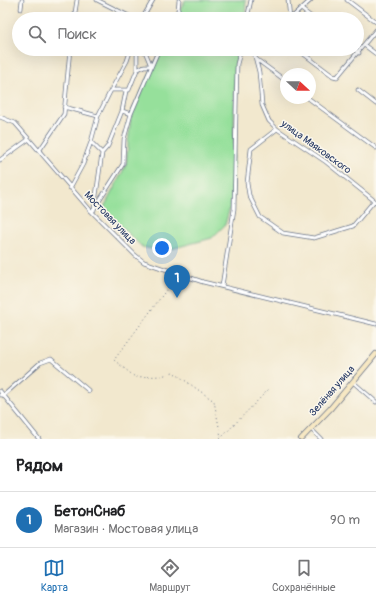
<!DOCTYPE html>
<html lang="ru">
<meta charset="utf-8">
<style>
:root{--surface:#fff;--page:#f2f2f2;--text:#202124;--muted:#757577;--line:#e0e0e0;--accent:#1f6fb2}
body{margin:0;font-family:Pangolin,sans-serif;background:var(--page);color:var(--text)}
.compass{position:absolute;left:280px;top:68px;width:36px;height:36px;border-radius:50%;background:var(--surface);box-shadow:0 4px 16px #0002;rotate:111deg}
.you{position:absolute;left:162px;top:248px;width:14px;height:14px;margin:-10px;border:3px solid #fff;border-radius:50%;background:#1a73e8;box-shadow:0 0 0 6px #1a73e833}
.badge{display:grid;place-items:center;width:26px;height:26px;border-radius:50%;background:var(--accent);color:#fff;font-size:13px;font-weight:700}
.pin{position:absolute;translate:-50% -33px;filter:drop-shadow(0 1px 2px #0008)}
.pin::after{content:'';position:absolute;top:21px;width:14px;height:12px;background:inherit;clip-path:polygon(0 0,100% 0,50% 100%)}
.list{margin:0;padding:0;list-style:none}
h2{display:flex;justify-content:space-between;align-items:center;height:52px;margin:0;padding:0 16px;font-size:17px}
h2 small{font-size:13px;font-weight:400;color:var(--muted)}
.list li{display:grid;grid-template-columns:26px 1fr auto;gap:12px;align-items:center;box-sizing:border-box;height:56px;padding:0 16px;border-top:1px solid var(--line)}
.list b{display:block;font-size:15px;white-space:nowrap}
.list p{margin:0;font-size:13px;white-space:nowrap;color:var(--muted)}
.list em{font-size:13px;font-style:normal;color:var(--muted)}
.icon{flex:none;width:22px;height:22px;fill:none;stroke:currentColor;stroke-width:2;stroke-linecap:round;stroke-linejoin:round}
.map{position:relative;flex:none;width:376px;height:439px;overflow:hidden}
.search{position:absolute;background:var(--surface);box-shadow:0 4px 16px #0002;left:12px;right:12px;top:12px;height:44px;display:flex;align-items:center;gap:10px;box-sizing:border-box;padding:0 14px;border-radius:22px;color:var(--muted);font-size:15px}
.sheet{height:108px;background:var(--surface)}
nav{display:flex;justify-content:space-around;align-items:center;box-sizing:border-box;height:56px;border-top:1px solid var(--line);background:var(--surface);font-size:11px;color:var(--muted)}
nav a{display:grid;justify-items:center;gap:2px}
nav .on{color:var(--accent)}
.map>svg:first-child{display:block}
.green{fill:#96e09b;stroke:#58887c}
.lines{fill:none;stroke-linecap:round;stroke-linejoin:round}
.minor-casing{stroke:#667085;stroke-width:4.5}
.secondary-casing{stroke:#667085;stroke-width:6}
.path{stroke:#667085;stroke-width:1;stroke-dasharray:1 3;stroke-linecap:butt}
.minor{stroke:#fff;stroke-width:3}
.secondary{stroke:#f7e8c3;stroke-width:4.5}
.labels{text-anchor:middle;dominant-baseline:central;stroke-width:3;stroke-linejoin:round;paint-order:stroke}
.street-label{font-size:10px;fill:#1b2f5e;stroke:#fbf7ec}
</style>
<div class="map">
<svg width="376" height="439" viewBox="0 0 376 439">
<rect width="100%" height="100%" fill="#fbf7ec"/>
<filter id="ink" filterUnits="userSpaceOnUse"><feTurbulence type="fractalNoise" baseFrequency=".025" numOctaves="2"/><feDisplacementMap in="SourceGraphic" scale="8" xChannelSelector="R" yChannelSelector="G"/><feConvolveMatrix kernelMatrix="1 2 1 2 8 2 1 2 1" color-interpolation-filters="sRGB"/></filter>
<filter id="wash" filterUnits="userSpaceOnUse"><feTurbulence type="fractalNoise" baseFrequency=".012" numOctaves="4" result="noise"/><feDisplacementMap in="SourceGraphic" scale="16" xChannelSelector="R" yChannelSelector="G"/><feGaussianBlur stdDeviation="0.9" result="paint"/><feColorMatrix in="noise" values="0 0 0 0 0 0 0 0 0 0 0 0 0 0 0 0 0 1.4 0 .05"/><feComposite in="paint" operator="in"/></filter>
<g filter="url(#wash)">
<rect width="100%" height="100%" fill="#f2e8ce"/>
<path class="green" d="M185 0H246L245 19H176Z
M162 49H240L235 65 233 196 225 225 212 238 163 251 142 247 103 209 126 165 131 114Z"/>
</g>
<g filter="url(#ink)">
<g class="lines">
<defs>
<path id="minor" d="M97 0 135 19
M288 0 290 19
M347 0 376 22
M21 9 22 0
M301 9 314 19
M74 19 77 0
M142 19 153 0
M174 19 178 10 179 0
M247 19 251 0
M290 19 311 0
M364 45 376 54
M131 49 127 61 111 90H129L137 70
M137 49V70L144 66H151L144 49
M253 49 259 72 262 105 269 121 277 129 326 162 376 202
M297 49 333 76 337 77 376 30
M354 49 359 53
M256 59 286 81
M358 90 376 104
M126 91 122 111 131 114 159 49
M308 98 376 148
M64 107 98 116
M0 117 15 123 91 211 135 255 144 262 203 282 376 324
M277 129 251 149 247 183 249 195 260 217 283 233 314 238 353 226 374 201
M39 151 64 114 70 49
M102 153 108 146 122 111
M0 160 29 139
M70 188 83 164 91 142
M94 209 123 164 124 139 131 114
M91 211 94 210 102 153 91 142 98 116 111 90
M222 286 234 209 237 64 241 49
M353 382 376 402
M0 391 39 439
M0 395H4L40 363 51 359 89 391
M311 429 321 439"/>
<path id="secondary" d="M301 439 330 409 376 354"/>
</defs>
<use href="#minor" class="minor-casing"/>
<use href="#secondary" class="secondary-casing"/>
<path class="path" d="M176 277 114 360 135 377 162 376 173 372 214 401 221 437
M220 439 271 387"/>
<use href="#minor" class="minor"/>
<use href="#secondary" class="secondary"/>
</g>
</g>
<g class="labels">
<g class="street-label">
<text transform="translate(316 147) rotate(36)">улица Маяковского</text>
<text transform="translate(110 218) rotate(46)">Мостовая улица</text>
<text transform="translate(332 391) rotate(-49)">Зелёная улица</text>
</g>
</g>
</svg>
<svg class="compass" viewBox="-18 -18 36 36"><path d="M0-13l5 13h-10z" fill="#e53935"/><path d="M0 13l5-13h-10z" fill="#757577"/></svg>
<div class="you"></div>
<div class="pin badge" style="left:177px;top:298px">1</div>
<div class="search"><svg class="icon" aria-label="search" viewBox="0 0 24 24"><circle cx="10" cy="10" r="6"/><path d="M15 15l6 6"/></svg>Поиск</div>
</div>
<section class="sheet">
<h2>Рядом<small></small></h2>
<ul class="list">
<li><span class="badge">1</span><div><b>БетонСнаб</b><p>Магазин · Мостовая улица</p></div><em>90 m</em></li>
</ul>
</section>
<nav>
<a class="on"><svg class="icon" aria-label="map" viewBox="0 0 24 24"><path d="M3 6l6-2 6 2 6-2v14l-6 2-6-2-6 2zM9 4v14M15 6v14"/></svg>Карта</a>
<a><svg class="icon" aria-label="directions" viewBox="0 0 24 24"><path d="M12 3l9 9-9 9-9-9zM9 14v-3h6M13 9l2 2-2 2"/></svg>Маршрут</a>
<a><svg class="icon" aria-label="saved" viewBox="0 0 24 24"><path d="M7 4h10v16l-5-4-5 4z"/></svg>Сохранённые</a>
</nav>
